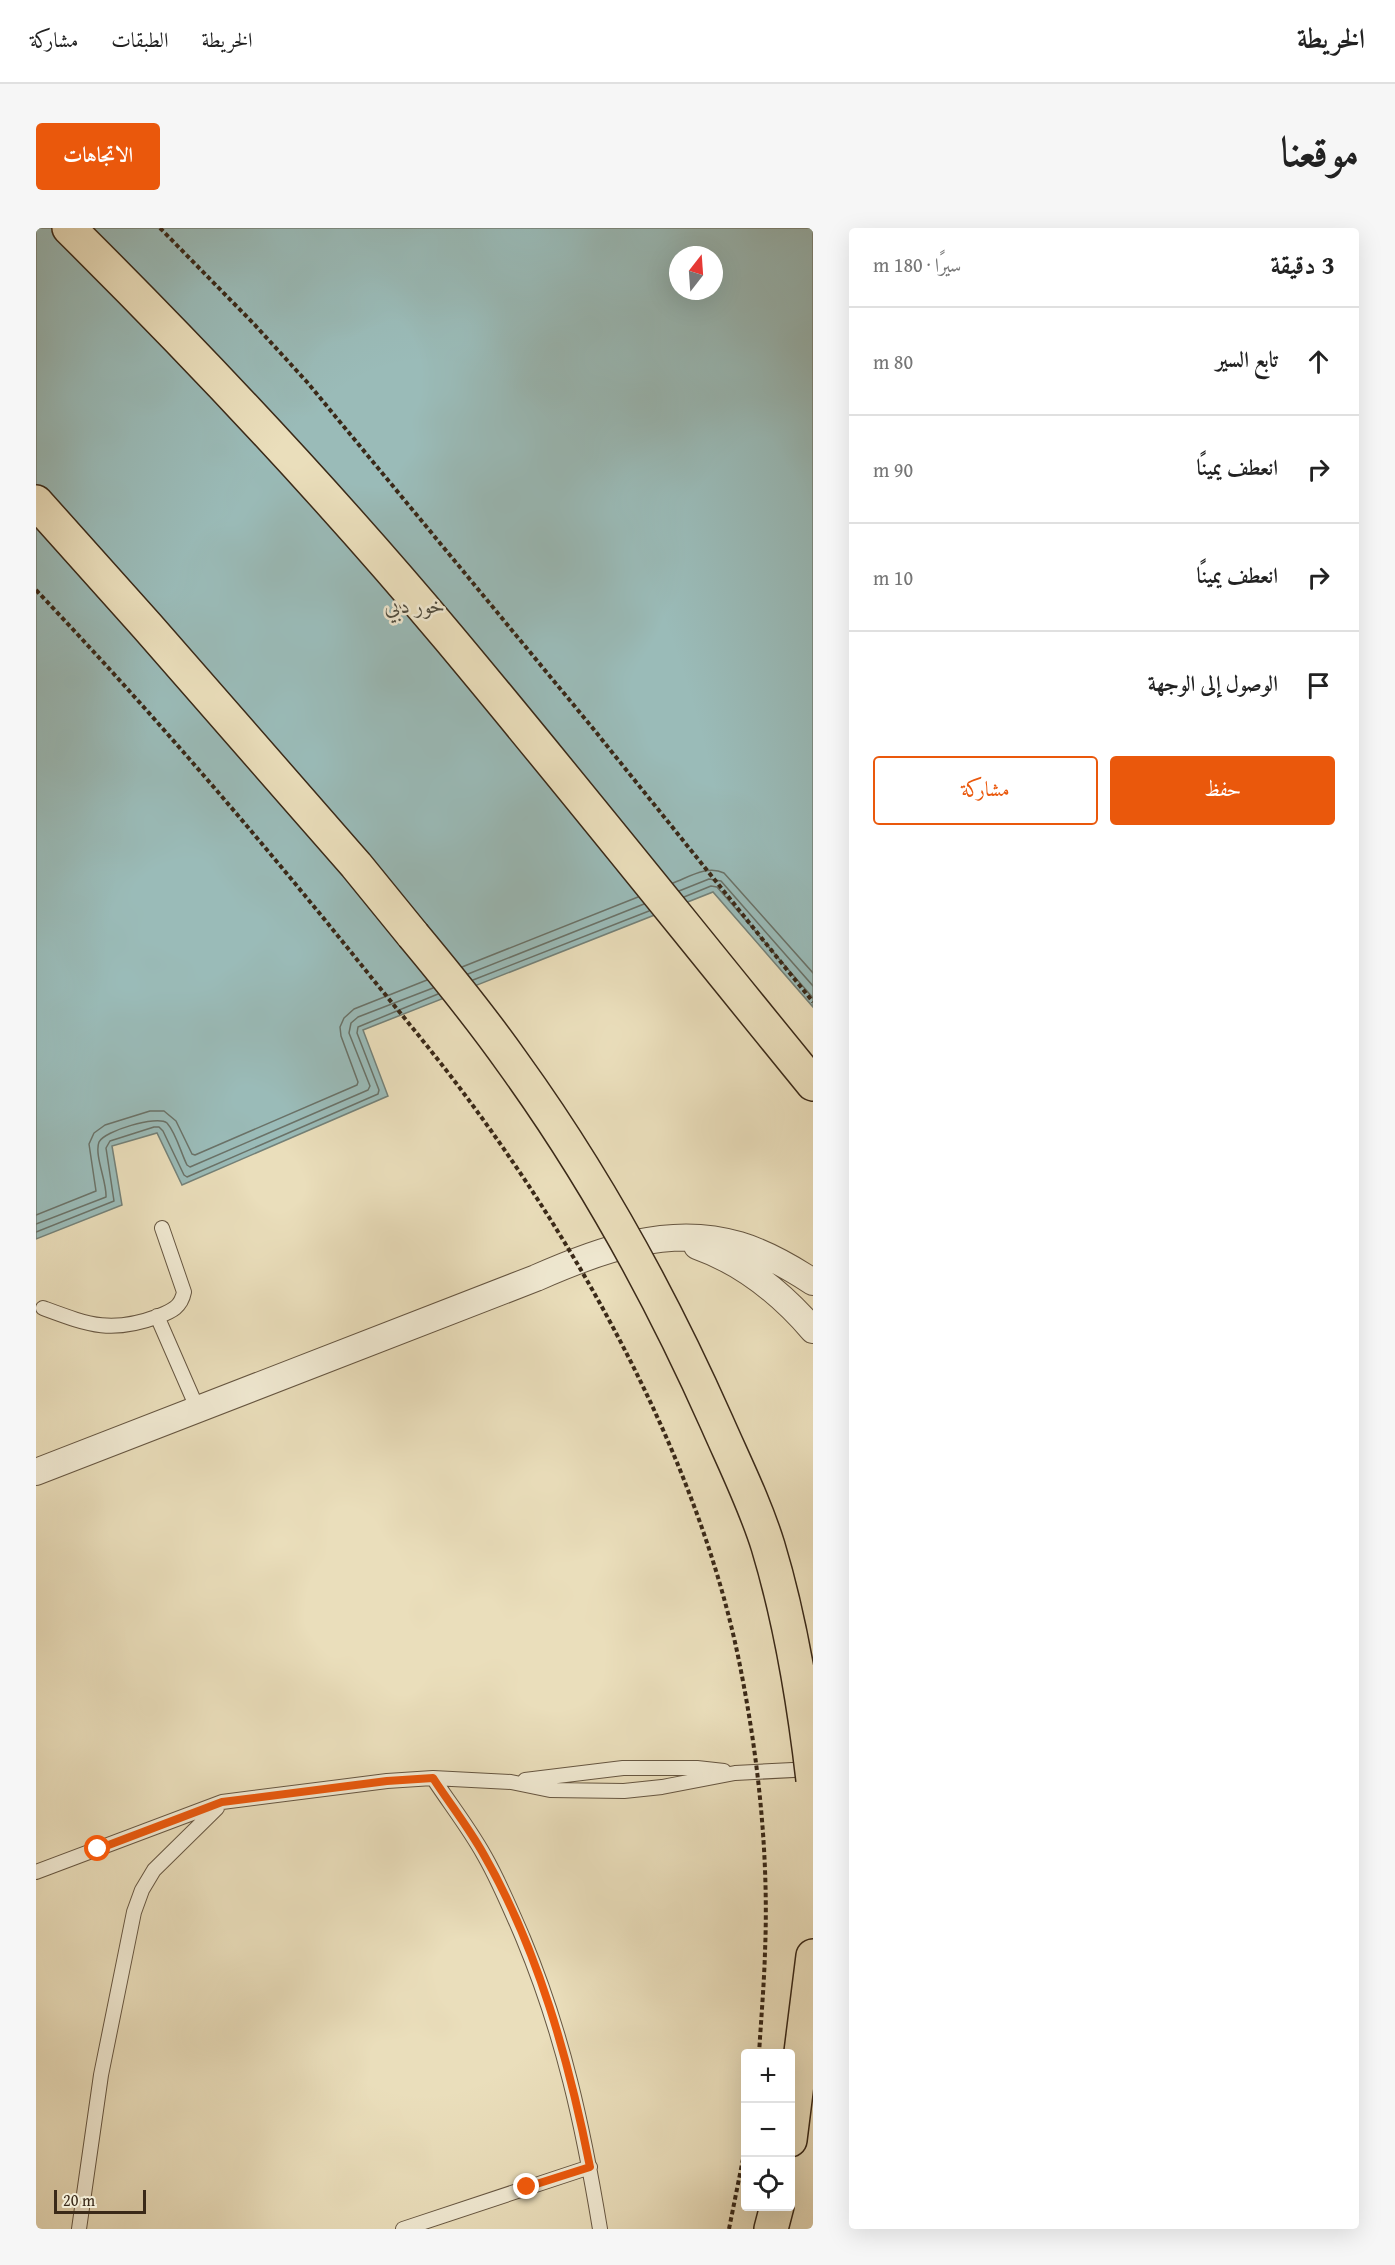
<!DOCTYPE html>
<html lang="ar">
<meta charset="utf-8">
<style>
:root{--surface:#fff;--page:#f6f6f6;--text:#222;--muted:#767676;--line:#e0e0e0;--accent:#ea580c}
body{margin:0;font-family:"Gentium Book Plus",Amiri,serif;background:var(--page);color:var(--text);direction:rtl}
.controls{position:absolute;right:18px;bottom:18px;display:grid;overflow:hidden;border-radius:6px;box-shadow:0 6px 24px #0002}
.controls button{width:54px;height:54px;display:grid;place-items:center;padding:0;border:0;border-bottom:2px solid var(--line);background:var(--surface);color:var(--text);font:30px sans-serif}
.compass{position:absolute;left:633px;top:18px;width:54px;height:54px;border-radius:50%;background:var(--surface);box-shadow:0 6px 24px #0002;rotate:17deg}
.scale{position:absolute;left:18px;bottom:15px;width:92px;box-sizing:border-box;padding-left:6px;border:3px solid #3a2918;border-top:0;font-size:16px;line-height:21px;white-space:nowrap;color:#3a2918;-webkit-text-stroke:4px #f1ead3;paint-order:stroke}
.stop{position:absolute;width:18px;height:18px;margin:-14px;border:4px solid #ea580c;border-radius:50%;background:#fff}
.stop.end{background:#ea580c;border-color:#fff;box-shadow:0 2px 6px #0008}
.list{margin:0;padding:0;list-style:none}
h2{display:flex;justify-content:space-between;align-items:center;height:78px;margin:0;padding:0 24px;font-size:26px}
h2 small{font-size:20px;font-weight:400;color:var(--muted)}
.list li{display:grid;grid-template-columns:39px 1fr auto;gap:18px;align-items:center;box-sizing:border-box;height:108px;padding:0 24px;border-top:2px solid var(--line)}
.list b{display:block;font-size:22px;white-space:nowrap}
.list em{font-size:20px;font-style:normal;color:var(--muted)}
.actions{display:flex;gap:12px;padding:18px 24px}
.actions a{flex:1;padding:14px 0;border:2px solid var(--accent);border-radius:6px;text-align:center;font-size:21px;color:var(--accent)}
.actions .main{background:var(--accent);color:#fff}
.icon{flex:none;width:33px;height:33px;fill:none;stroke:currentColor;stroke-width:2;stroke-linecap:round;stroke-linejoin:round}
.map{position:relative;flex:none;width:777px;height:2001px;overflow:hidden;direction:ltr;border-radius:6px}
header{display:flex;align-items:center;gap:36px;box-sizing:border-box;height:84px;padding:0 30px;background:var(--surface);border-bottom:2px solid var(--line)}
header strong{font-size:28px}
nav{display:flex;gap:33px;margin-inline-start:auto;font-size:21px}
.intro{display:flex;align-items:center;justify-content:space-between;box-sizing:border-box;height:144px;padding:0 36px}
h1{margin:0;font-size:42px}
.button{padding:15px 27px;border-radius:6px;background:var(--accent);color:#fff;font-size:21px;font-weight:700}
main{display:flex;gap:36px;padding:0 36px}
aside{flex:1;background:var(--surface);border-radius:6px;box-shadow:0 6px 24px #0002}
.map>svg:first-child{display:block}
.water{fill:#9abbb8;stroke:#748178;stroke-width:1.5;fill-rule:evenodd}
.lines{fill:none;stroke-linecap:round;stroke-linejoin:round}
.shore{stroke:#6a7268;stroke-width:1.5}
.service-casing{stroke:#665641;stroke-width:16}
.minor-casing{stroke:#665641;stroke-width:28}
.primary-casing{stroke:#3a2918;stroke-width:36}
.path{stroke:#3a2918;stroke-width:4;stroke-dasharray:4.5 3;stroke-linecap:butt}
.service{stroke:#f1ead3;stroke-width:14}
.minor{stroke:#f1ead3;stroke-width:26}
.primary{stroke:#eadebb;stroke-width:33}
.primary-bridge-casing{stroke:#3a2918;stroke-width:36;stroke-linecap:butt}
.path-bridge{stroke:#3a2918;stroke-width:4;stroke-dasharray:4.5 3;stroke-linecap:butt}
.primary-bridge{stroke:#eadebb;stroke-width:33}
.route{stroke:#ea580c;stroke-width:8}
.labels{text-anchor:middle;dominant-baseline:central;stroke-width:5;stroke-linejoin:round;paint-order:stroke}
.water-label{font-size:22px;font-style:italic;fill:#524e40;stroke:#f1ead3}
</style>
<header>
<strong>الخريطة</strong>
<nav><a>الخريطة</a><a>الطبقات</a><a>مشاركة</a></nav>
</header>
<div class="intro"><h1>موقعنا</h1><a class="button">الاتجاهات</a></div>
<main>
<aside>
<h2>3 دقيقة<small>سيرًا · 180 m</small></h2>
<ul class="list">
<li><svg class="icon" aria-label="ahead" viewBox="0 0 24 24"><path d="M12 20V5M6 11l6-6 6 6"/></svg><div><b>تابع السير</b></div><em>80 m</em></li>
<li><svg class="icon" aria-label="right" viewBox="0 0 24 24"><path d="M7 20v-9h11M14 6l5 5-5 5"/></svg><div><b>انعطف يمينًا</b></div><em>90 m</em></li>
<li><svg class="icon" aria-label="right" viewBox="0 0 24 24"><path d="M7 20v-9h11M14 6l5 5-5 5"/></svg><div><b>انعطف يمينًا</b></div><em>10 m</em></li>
<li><svg class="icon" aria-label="arrive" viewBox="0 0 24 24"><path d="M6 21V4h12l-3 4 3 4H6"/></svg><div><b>الوصول إلى الوجهة</b></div></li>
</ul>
<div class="actions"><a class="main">حفظ</a><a>مشاركة</a></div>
</aside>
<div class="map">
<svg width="777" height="2001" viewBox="0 0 777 2001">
<rect width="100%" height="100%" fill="#eadebb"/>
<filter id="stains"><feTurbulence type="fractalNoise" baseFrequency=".00333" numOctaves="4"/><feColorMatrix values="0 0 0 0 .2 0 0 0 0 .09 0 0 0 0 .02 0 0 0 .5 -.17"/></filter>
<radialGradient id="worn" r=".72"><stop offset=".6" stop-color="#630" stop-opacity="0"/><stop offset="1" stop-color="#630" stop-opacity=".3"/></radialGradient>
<path class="water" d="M0 0H777V779L677 664 327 802 352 868 146 957 121 905 76 918 86 977 0 1011ZM642 27H678V63H642Z"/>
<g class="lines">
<path class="shore" d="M637 655C653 649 671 637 688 645L777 745
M643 663 673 651 685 653 777 758
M648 669 675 658 681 659 777 770
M426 739 602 669
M432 746 608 676
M437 752 613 683
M0 987 60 963 53 916 58 905 69 897 114 883H128L140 893 156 926 159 927 321 857 322 854 305 808 304 799 308 790 318 781 391 752
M0 996 70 969C71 954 58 927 63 914 68 903 121 887 131 895 140 905 145 925 151 937L154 939 332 862 334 858 313 805 315 795 322 789 397 760
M0 1004 78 973 70 920 74 913 118 899H123L127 903 148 947 151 949 342 866 343 862 321 805 322 799 402 766"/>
<defs>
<path id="service" d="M7 1080C53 1097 75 1106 123 1088 136 1083 145 1079 148 1064L126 1000
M121 1088 162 1182
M397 1550C414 1576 433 1600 448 1627 463 1653 475 1682 487 1710 527 1806 547 1898 564 2001
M489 1552 587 1540H661L688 1543
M0 1644 186 1574 351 1553 397 1550 475 1554 514 1562 588 1563 626 1559 699 1545 777 1541
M43 2001 65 1847 98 1684 106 1662 118 1642 181 1580
M367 2001 554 1939"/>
<path id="minor" d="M661 1018C706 1034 746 1066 777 1102
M0 1244 500 1050C563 1022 634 996 703 1017 730 1025 754 1039 777 1054"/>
<path id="primary" d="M33 0C165 131 293 267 413 410 536 557 656 708 777 856
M0 274 111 398 320 637 377 707
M754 1912 777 1728
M735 2001 741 1978"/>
</defs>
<use href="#service" class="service-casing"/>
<use href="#minor" class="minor-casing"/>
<use href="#primary" class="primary-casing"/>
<path class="path" d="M124 0 218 96 271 154 555 498 777 774
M693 2001 710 1916"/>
<use href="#service" class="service"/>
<use href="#minor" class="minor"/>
<use href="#primary" class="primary"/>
<defs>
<path id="primary-bridge" d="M377 707C412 749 446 791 477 835 558 947 625 1069 681 1195 699 1236 719 1276 732 1318 755 1394 768 1474 777 1552"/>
</defs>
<use href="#primary-bridge" class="primary-bridge-casing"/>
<path class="path-bridge" d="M0 362C113 481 220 606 323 734 358 778 395 821 429 867 548 1026 661 1232 702 1428 722 1525 733 1625 729 1724 728 1758 725 1792 723 1826"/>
<use href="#primary-bridge" class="primary-bridge"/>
</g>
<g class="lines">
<path class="route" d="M62 1621 186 1574 351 1553 397 1550C414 1576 433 1600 448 1627 502 1721 533 1833 554 1939L491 1959"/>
</g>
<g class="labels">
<g class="water-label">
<text x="379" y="377">خور دبي</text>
</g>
</g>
<rect width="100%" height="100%" filter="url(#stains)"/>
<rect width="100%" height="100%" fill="url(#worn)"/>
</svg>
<div class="controls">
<button>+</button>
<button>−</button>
<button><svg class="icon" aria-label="locate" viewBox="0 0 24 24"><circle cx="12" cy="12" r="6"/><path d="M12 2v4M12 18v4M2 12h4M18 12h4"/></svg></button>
</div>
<svg class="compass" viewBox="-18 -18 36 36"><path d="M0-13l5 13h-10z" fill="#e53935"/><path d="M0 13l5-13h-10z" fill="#767676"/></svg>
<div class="scale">20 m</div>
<div class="stop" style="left:62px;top:1621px"></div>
<div class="stop end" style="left:491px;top:1959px"></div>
</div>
</main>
